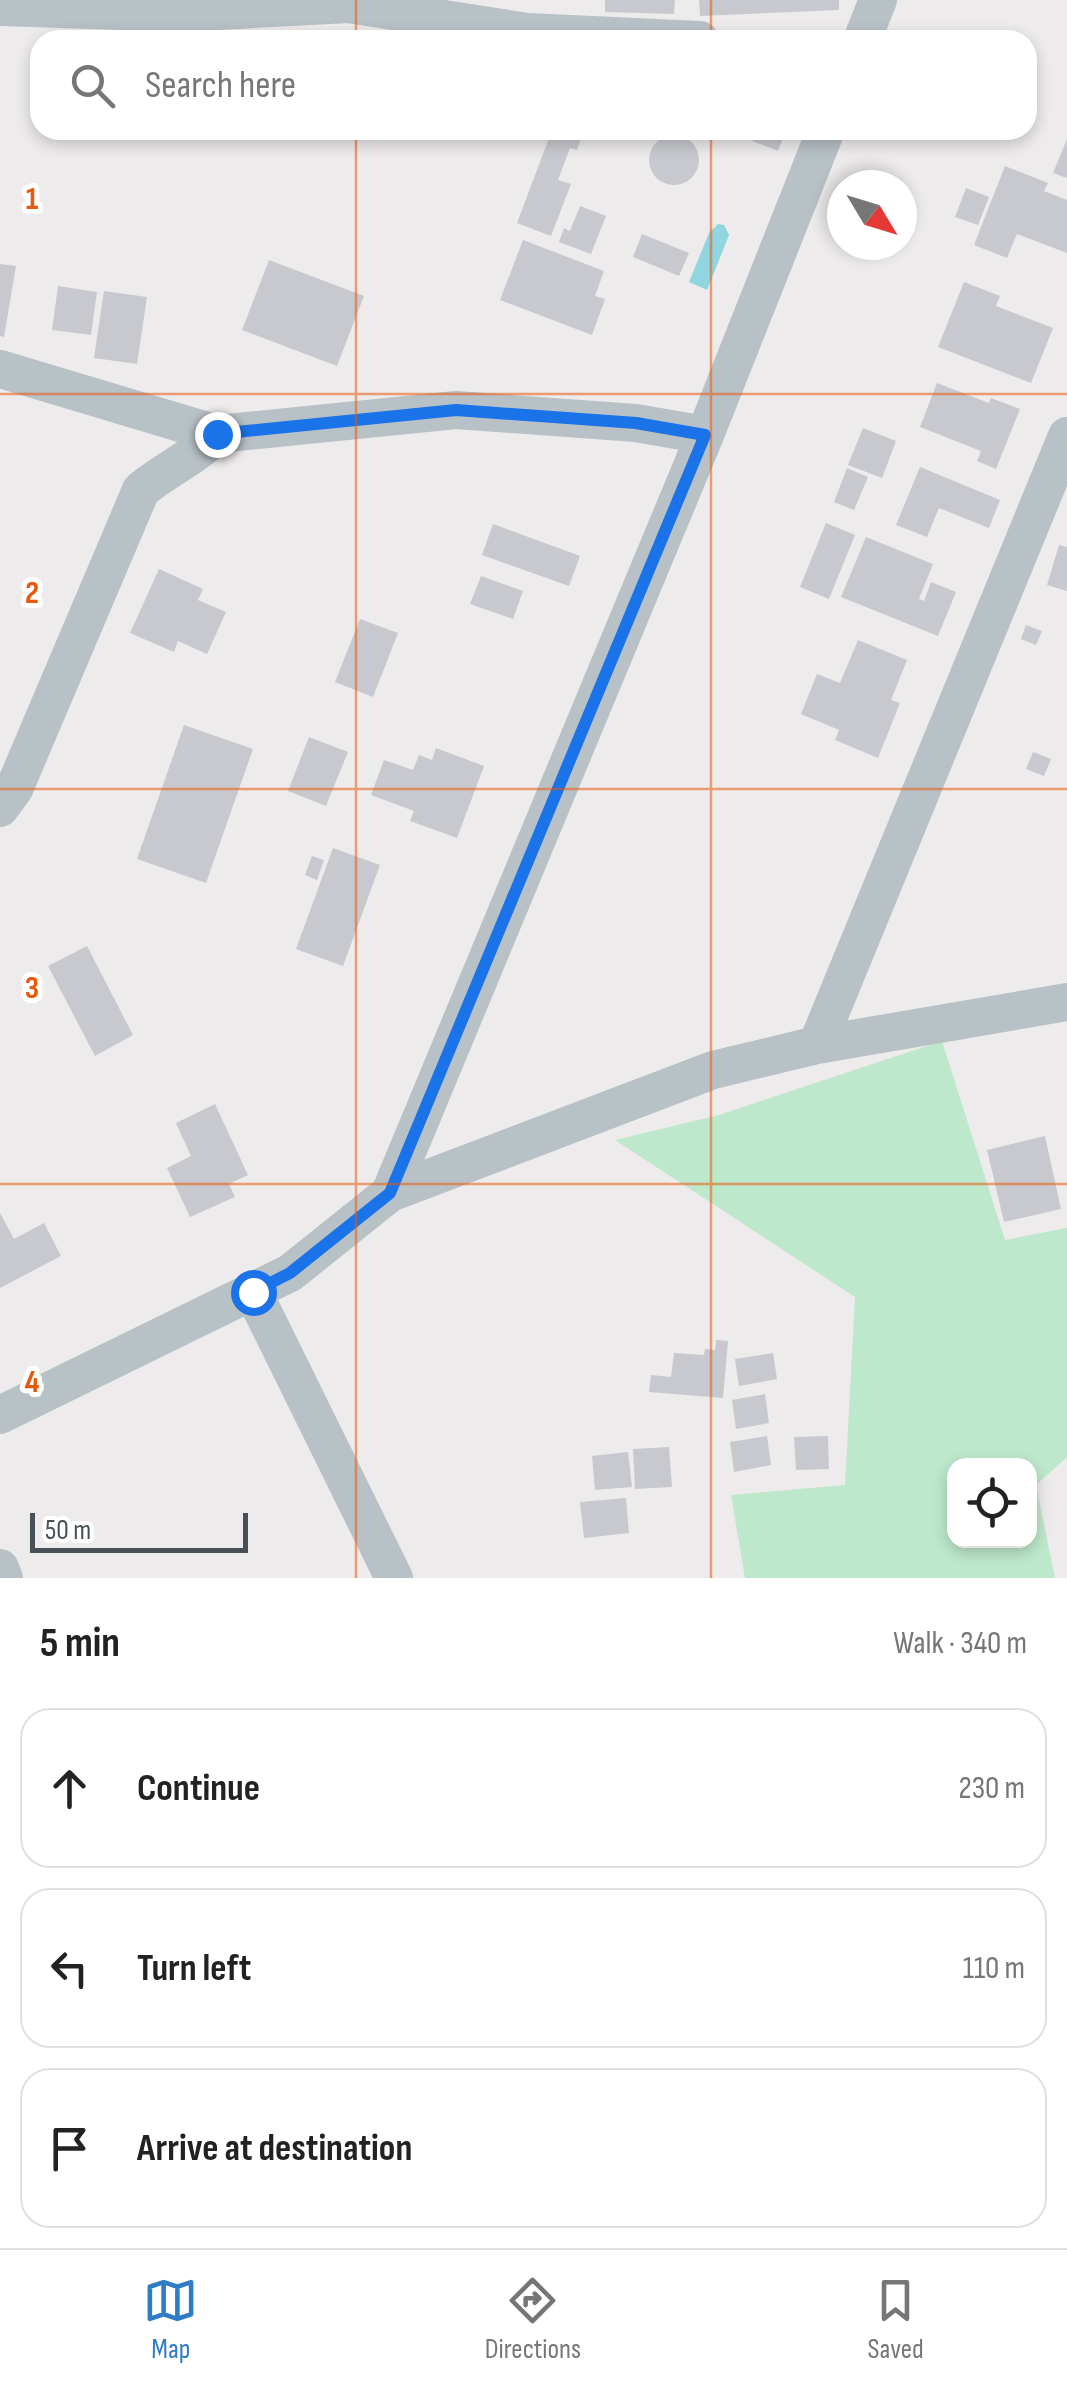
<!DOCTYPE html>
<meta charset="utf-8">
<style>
:root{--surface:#fff;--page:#f6f6f6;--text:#222;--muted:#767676;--line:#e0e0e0;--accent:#2e7bc6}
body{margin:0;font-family:"Sofia Sans Condensed",sans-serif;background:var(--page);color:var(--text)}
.controls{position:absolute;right:30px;bottom:30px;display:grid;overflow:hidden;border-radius:20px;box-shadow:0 5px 15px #0003}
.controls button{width:90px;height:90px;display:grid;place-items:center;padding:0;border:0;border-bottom:2px solid var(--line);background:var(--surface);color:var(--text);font:50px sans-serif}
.compass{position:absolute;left:827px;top:170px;width:90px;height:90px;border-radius:50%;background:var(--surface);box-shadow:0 5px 15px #0003;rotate:128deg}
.scale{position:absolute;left:30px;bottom:25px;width:218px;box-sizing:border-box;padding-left:10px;border:5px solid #465056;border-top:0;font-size:28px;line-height:35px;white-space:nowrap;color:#465056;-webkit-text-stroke:8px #fff;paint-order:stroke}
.stop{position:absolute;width:30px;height:30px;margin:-22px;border:8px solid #1a73e8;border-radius:50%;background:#fff}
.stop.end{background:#1a73e8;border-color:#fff;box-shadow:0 2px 10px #0008}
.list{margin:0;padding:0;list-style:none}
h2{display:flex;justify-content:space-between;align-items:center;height:130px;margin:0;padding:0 40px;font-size:42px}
h2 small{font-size:32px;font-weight:400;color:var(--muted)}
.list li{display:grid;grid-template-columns:65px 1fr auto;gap:30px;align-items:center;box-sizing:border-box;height:160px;margin:0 20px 20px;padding:0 20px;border:2px solid var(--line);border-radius:30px}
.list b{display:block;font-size:38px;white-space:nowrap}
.list em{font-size:32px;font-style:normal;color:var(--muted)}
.icon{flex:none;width:55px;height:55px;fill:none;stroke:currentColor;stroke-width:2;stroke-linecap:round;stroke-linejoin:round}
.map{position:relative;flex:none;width:1067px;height:1578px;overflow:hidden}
.search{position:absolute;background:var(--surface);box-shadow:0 5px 15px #0003;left:30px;right:30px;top:30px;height:110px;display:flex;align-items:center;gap:25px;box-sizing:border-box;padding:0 35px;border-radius:30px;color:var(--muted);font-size:38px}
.sheet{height:670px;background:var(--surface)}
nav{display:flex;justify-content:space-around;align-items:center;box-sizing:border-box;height:140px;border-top:2px solid var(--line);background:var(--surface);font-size:28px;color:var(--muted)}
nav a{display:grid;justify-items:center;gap:5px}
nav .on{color:var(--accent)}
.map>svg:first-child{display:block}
.green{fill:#bee8cb;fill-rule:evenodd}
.water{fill:#90d5e0}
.building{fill:#c7c9ce}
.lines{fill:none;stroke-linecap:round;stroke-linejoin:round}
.minor{stroke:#b8c1c6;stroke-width:38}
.route{stroke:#1a73e8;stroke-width:12}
.grid{fill:none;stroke:#e8590c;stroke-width:2.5;stroke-opacity:0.55}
.grid-label{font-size:32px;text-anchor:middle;font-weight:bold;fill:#e8590c;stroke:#fff;stroke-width:10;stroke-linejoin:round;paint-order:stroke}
</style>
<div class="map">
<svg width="1067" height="1578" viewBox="0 0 1067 1578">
<rect width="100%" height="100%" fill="#eeebec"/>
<path class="green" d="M942 1041 1005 1240 1067 1228V1457L1036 1485 1055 1578H745L731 1495 845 1485 855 1297 615 1140 719 1115ZM954 1466H1030V1540H954Z"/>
<path class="water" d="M718 224 724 225 729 235 707 290 689 282 709 233Z"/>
<path class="building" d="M605 0H675L674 14 605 12Z
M699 0H839V10L700 16Z
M552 130H584L577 150 570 148 558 180 571 184 551 236 517 223Z
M756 130H786L778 151 752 141Z
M649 160a25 25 0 1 1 50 0a25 25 0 1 1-50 0Z
M1067 139V178L1053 173Z
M1005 166 1048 183 1044 191 1067 200V253L1017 234 1007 258 974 245Z
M966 188 989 197 978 225 955 217Z
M580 206 606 216 591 254 559 242 564 228 570 231Z
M642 234 689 253 679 276 633 257Z
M523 240 604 271 595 296 605 299 592 335 500 300Z
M269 260 364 296 337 366 242 330Z
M0 264 16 266 4 337 0 336Z
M964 282 1000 296 996 306 1053 328 1031 383 938 347Z
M58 286 97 292 91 335 52 330Z
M104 291 147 297 137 364 94 358Z
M937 383 989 403 991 398 1020 409 996 469 977 461 981 451 920 427Z
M863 428 896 441 882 478 848 465Z
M920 467 1000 500 989 528 939 508 927 537 896 525Z
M847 468 868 477 854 510 834 502Z
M826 523 855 535 829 599 800 587Z
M493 524 580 556 569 586 482 555Z
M866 537 933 564 919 599 924 601 931 582 956 592 938 636 841 597Z
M1059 545 1067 547V591L1047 585Z
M159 569 203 589 198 600 226 612 207 654 178 641 174 652 130 633Z
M481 576 523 591 513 619 470 604Z
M360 619 398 633 373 697 335 682Z
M1026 625 1042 631 1036 645 1021 639Z
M858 640 907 660 891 700 900 703 878 758 835 740 839 730 801 714 817 674 840 683Z
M184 725 253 749 206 883 137 859Z
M309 737 348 752 326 806 288 791Z
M436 748 484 766 457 838 410 821 414 811 371 795 384 760 413 770 419 755 432 760Z
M1033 752 1051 759 1044 776 1026 769Z
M333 848 380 865 343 966 296 949Z
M312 856 324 860 317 880 305 875Z
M87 946 133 1035 95 1056 48 966Z
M215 1104 248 1175 229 1184 235 1197 190 1217 167 1168 191 1156 176 1123Z
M1045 1136 1061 1209 1004 1222 987 1150Z
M0 1213 14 1239 44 1223 61 1256 0 1288Z
M716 1340 728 1341 723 1398 649 1392 651 1375 671 1377 674 1353 704 1355 705 1349 715 1350Z
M773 1353 777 1379 739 1386 735 1359Z
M765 1394 769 1423 736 1429 732 1400Z
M767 1436 771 1465 734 1472 730 1442Z
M828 1436 829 1469 796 1470 794 1437Z
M669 1447 672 1487 635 1489 633 1449Z
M628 1452 632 1487 595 1490 592 1456Z
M626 1498 629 1533 584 1538 580 1502Z"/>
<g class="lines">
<path class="minor" d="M0 7 182 13 348 4 527 32 700 40
M862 40 878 0
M0 369 217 434
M0 808 14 789 141 490C166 469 194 458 217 434L456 410 636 423 705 435
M817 1045 1067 436
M390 1193 705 435 826 130
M253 1292 394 1578
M0 1415 290 1273 390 1193 713 1070 817 1045 1067 1002
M0 1568 4 1578"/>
</g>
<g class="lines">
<path class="route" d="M217 434 456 410 636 423 705 435 390 1193 290 1273 253 1292"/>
</g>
<path class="grid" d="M356 0V40M711 0V40M356 130V1578M711 130V1578M0 394H1067M0 789H1067M0 1184H1067"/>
<g class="grid-label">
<text x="32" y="209">1</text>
<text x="32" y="603">2</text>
<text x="32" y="998">3</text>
<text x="32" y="1392">4</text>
</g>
</svg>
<div class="controls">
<button><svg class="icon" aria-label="locate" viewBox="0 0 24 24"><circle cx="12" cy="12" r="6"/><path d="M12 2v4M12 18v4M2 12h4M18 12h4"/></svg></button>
</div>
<svg class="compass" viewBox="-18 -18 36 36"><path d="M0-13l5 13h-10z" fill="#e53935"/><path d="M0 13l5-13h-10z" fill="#767676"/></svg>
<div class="scale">50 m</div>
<div class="stop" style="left:253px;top:1292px"></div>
<div class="stop end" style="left:217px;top:434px"></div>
<div class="search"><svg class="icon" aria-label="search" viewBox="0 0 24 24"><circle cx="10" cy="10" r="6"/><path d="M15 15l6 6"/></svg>Search here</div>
</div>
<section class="sheet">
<h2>5 min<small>Walk · 340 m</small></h2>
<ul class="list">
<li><svg class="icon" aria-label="ahead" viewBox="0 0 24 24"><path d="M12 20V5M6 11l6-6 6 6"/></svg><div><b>Continue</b></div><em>230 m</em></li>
<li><svg class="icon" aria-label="left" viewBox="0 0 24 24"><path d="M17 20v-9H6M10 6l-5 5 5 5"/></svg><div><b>Turn left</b></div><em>110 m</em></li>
<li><svg class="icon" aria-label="arrive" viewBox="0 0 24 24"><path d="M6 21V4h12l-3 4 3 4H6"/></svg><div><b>Arrive at destination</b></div></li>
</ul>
</section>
<nav>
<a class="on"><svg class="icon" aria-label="map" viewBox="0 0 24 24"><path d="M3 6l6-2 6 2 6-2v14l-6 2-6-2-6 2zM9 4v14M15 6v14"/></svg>Map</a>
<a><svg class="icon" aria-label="directions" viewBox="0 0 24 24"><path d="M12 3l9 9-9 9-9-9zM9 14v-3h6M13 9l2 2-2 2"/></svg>Directions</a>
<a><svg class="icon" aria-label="saved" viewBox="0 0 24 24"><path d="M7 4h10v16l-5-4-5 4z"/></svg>Saved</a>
</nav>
